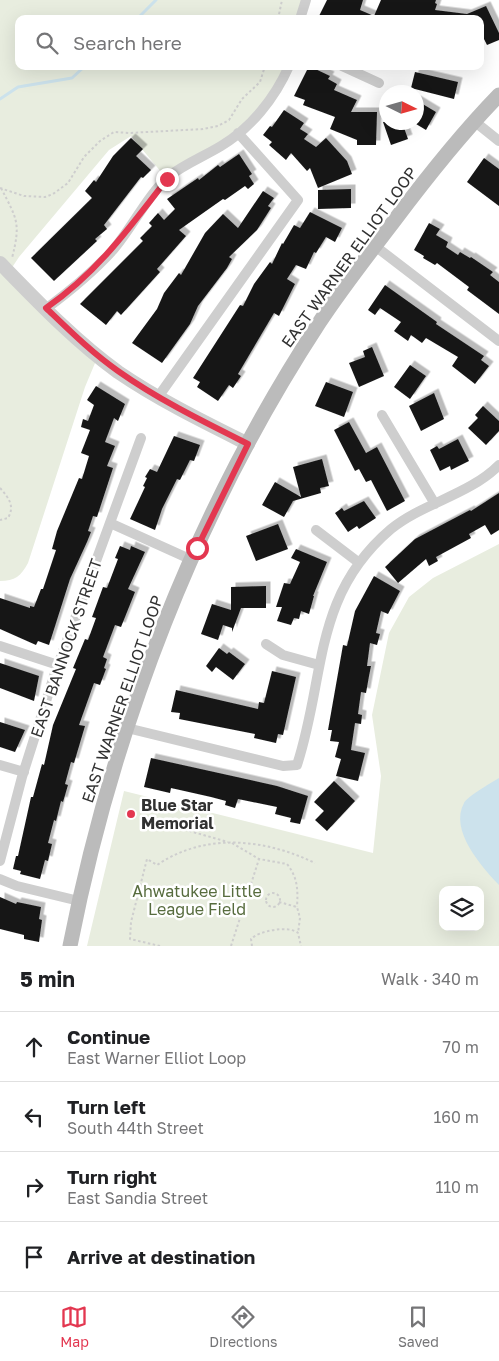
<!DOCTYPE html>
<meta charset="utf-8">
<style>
:root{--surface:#fff;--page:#f6f6f6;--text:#202124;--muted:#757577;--line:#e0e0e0;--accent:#e33750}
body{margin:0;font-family:"Golos Text",sans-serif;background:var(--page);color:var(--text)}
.controls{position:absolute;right:15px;bottom:15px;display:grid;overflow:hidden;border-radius:10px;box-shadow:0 5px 20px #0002}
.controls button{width:45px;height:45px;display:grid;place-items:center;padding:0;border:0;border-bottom:1px solid var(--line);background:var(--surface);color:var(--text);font:25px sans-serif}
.compass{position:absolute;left:379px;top:85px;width:45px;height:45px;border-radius:50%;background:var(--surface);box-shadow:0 5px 20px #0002;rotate:95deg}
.stop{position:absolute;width:15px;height:15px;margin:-11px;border:4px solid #e33750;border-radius:50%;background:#fff}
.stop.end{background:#e33750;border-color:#fff;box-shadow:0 1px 5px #0008}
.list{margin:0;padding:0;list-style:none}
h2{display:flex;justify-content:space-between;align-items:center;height:65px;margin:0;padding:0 20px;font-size:21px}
h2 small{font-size:16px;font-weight:400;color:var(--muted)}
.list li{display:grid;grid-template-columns:32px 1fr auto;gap:15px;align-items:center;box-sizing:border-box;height:70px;padding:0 20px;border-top:1px solid var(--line)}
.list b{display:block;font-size:19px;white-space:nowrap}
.list p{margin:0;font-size:16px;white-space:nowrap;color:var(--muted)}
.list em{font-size:16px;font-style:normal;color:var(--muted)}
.icon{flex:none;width:28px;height:28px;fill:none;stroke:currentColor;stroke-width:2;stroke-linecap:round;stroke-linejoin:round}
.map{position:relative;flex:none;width:499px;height:946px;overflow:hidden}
.search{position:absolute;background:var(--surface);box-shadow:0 5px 20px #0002;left:15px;right:15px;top:15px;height:55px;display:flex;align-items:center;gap:12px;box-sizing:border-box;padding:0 18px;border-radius:10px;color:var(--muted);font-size:19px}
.sheet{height:345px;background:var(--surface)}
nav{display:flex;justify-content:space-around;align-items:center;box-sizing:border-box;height:70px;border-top:1px solid var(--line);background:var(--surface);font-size:14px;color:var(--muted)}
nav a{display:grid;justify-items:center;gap:2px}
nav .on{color:var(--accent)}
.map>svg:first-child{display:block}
.green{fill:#e8eddf;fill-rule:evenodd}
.water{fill:#cce2ec}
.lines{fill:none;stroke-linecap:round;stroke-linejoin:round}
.stream{stroke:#cce2ec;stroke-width:3}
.building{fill:#181818;filter:url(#shadow)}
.path{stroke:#cecece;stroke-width:2;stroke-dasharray:2.5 2.5;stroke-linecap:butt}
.minor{stroke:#cecece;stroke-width:10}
.tertiary{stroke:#cecece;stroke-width:14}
.secondary{stroke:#bbb;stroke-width:15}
.route{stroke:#e33750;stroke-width:6}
.poi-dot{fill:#e33750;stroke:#fff;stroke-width:2}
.labels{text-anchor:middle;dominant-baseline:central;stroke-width:5;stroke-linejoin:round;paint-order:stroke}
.street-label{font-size:16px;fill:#313131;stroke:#fff}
.poi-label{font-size:16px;font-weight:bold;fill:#313131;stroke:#fff;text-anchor:start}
.park-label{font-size:16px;fill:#576c3e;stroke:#fff}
</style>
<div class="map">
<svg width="499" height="946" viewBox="0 0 499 946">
<defs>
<filter id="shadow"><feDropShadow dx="4.5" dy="-4.5" stdDeviation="0" flood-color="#0004"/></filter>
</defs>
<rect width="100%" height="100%" fill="#fff"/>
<path class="green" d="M0 0H306L300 19H19V66H289L250 124 167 179 131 136 109 150 19 257 9 272 98 356 85 387 28 563C21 576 15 581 0 581Z
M499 544V946H87L124 791 373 853 381 776 372 715 389 633 409 597 433 578ZM443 890H480V927H443Z"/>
<path class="water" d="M499 778V885C481 866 449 830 464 803 468 796 491 783 499 778Z"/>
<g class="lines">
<path class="stream" d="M137 19 156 0
M0 99 18 87 72 78 85 66"/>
</g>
<path class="building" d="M327 0H363L360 10 374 16 381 0H436L435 3 437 4 435 10 467 14 486 6 499 33V40L487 45 480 31V19H324L319 16Z
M309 66 330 76 328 79 337 84 334 90 357 100 351 112H377L376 145H357V140L330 129 335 117 303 105 305 100 294 96Z
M415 72 458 82 454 99 411 88Z
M416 100 436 112 426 130 416 124Z
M284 110 304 123 300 129 308 134 304 139 316 147 326 138 347 161 352 174 318 188 310 168 307 171 291 153 286 160 269 145 272 142 263 135 270 126 272 127Z
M383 122H402L408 139 391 145Z
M131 138 143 149 136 156 151 170 143 178 141 177 104 225 107 229 95 239 97 241 54 281 31 258 92 198 85 191 94 180 96 182 113 156Z
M239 154 252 174 249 176 254 184 248 189 245 186 225 200 223 199 179 230 186 236 157 269 160 272 121 315 117 311 106 325 80 304 143 241 140 238 152 226 149 223 158 213 164 220 175 209 167 199 198 178 199 180 218 165 220 167Z
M484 158 499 169V206L467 182Z
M351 189V208L318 209V190Z
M263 191 274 198 268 206 271 208 257 230 229 257 232 259 227 268 198 306 190 324 162 363 132 343 157 309 164 293 179 273 181 275 205 233 223 214 238 228Z
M310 212 342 228 335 242 326 237 316 253 314 252 306 269 296 265 287 279 295 284 279 316 274 313 238 374 241 376 233 388 229 385 218 401 197 387 200 382 193 378 240 305 243 306 254 284 270 262 272 264 282 243 283 244 294 225 300 228Z
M429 223 440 229 436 235 448 242 446 247 458 255 460 252 470 258 471 257 493 272 490 275 499 282V314L467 290 469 287 437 263 435 265 423 258 424 256 414 250Z
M385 285 437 322 436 324 484 356 481 360 489 366 475 384 452 366 458 357 426 338 422 343 411 335 408 341 394 331 401 322 380 308 375 315 368 310Z
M372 347 384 376 359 387 349 363 365 357 363 351Z
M410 365 426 376 410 399 394 387Z
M326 382 353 392 344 417 315 406Z
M96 386 125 404 118 421 114 418 105 442 115 446 107 466 113 468 97 517 93 516 88 531 91 532 87 542 70 579 49 645 38 641 36 645 0 629V598L30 608V606L34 607 41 589H43L56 550 52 549 57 531 79 478 82 479 89 456 81 453 90 430 81 427 83 419 88 421 94 405 87 400Z
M434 393 444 419 421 431 409 406Z
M483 406 499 421V431L486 445 468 428 478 418 475 415Z
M349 422 366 453 377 447 405 501 387 511 371 480 366 482 359 469 355 471 334 430Z
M174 436 200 445 194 461 190 460 180 480 177 479 162 509 155 530 130 519 145 487 143 486 147 478 145 477 150 469 157 472Z
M458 439 469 461 451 470 450 466 440 471 430 450 437 446 439 449Z
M322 459 329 486 320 488 321 493 293 501 284 517 262 505 275 482 301 497 293 467Z
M499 493V530L491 535 485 525 469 534 471 538 436 557 438 561 429 566 426 559 398 583 385 567 415 539 470 510 471 511Z
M364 501 376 518 359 529 357 526 348 532 335 513 342 508 344 511Z
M278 524 288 549 256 561 246 536Z
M120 546 130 550 131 546 145 552 128 589 135 592 121 627 115 625 103 657 107 659 104 668 106 669 100 685 94 683 79 725 85 726 74 763 71 762 65 784 68 785 63 802 61 801 56 821 54 820 48 843 52 844 48 861 45 860 40 879 20 874 21 871 13 869 16 856H18L31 797H33L42 764 44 765 53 725 76 669 73 668 85 639 88 640 96 618 92 617 103 587 107 588 118 559 115 558Z
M296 549 327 562 313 596H314L309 614 301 611 299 619 294 618 291 625 277 621 282 607H276L284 583 290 584 300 562 291 558Z
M374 576 400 591 388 614 381 611 376 633 380 634 377 645 370 643 367 666H371L369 676 366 693 361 692 358 714 362 715 361 724 355 723 351 750 365 753 358 781 336 776 341 759 335 757 339 742 330 741 332 730H328L343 645 347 646 355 611Z
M266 586V608H241L232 632V628L223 625 218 640 201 634 212 604 231 610V587Z
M219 648 227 654 229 652 245 664 233 680 216 667 212 672 206 666Z
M0 663 39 676 34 701 0 688Z
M272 671 296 677 283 735 278 734 276 743 254 738 255 734 179 719 180 713 171 712 176 690 258 709 259 702 264 703Z
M0 722 25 730 15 752 0 747Z
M151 758 277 786 308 796 300 824 290 822 291 818 275 814 277 807 238 799 235 808 225 805 226 801 211 797 171 788 170 793 144 787Z
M334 781 355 801 327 831 315 820 324 811 314 802Z
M0 897 16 904 17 902 41 907 39 919 42 920 39 942 24 939V935L0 929Z"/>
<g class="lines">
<path class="path" d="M278 19 282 0
M0 188 24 196 45 197 53 194 68 183 84 157 100 141 114 132 129 133 203 129 218 126 229 120 242 99 260 82 265 66
M1 188C17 219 21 223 12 258
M0 488C9 498 15 506 8 518L0 520
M165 824 228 842
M232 843 259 859 287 864C298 878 298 890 297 907
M266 900a7 7 0 1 1 14 0a7 7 0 1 1-14 0Z
M279 902 297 907 300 918 298 933
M160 946 130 939 131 922 147 859 157 865C206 832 265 839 315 863
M231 946 259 859
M252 946 251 939C258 931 289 925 298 933L301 946"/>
<path class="minor" d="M300 19 306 0
M342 66 379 83
M474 121 499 141
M375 246 499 341
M47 308C70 291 94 271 113 250 132 228 147 196 168 177 184 164 203 157 221 146 251 128 275 98 289 66
M158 397 298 200 238 133
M382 415 435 504
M110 523 192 560
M316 530 358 562
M266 644 283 655 319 665
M0 646 58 665
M127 728 283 766 297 765C326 677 312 596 391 529 423 503 469 495 499 465
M0 765 24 772
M0 861 22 777 54 676 141 438
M0 879 17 886 79 901"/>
<path class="tertiary" d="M0 263C37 301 75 341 118 372 159 400 204 422 248 444"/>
<path class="secondary" d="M70 946C113 727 196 511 319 323 342 288 368 255 394 221 427 177 461 134 499 95"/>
</g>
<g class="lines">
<path class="route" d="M167 179C130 227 98 272 46 308 69 330 92 353 118 371 159 400 204 422 248 444L197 548"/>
</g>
<circle class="poi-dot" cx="131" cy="814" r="5"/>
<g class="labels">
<g class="street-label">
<text transform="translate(349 257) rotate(-54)">EAST WARNER ELLIOT LOOP</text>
<text transform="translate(66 648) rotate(-71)">EAST BANNOCK STREET</text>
<text transform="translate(122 699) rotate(-71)">EAST WARNER ELLIOT LOOP</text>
</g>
<g class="poi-label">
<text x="141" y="805">Blue Star<tspan x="141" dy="18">Memorial</tspan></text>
</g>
<g class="park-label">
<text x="197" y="891">Ahwatukee Little<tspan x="197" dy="18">League Field</tspan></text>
</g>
</g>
</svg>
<div class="controls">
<button><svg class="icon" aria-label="layers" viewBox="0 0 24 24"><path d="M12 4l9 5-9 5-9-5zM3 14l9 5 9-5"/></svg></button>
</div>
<svg class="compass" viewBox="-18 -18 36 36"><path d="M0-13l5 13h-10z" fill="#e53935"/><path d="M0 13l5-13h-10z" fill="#757577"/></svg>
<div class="stop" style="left:197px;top:548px"></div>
<div class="stop end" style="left:167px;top:179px"></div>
<div class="search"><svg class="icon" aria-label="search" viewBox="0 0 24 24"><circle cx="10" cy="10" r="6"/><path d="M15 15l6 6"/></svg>Search here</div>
</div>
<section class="sheet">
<h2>5 min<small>Walk · 340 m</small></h2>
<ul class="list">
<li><svg class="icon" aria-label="ahead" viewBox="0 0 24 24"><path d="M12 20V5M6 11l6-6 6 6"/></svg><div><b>Continue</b><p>East Warner Elliot Loop</p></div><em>70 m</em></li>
<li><svg class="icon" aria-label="left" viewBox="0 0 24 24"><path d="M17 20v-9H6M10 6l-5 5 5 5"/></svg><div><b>Turn left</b><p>South 44th Street</p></div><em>160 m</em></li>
<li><svg class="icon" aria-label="right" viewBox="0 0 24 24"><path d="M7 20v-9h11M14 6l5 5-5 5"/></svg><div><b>Turn right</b><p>East Sandia Street</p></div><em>110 m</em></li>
<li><svg class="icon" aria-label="arrive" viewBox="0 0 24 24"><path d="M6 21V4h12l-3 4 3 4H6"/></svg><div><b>Arrive at destination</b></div></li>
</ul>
</section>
<nav>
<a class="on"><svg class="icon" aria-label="map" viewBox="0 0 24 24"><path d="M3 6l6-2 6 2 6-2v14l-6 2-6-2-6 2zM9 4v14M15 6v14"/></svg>Map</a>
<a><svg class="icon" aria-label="directions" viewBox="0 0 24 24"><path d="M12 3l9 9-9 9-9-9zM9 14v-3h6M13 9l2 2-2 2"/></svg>Directions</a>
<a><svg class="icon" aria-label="saved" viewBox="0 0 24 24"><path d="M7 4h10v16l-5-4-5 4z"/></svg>Saved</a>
</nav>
